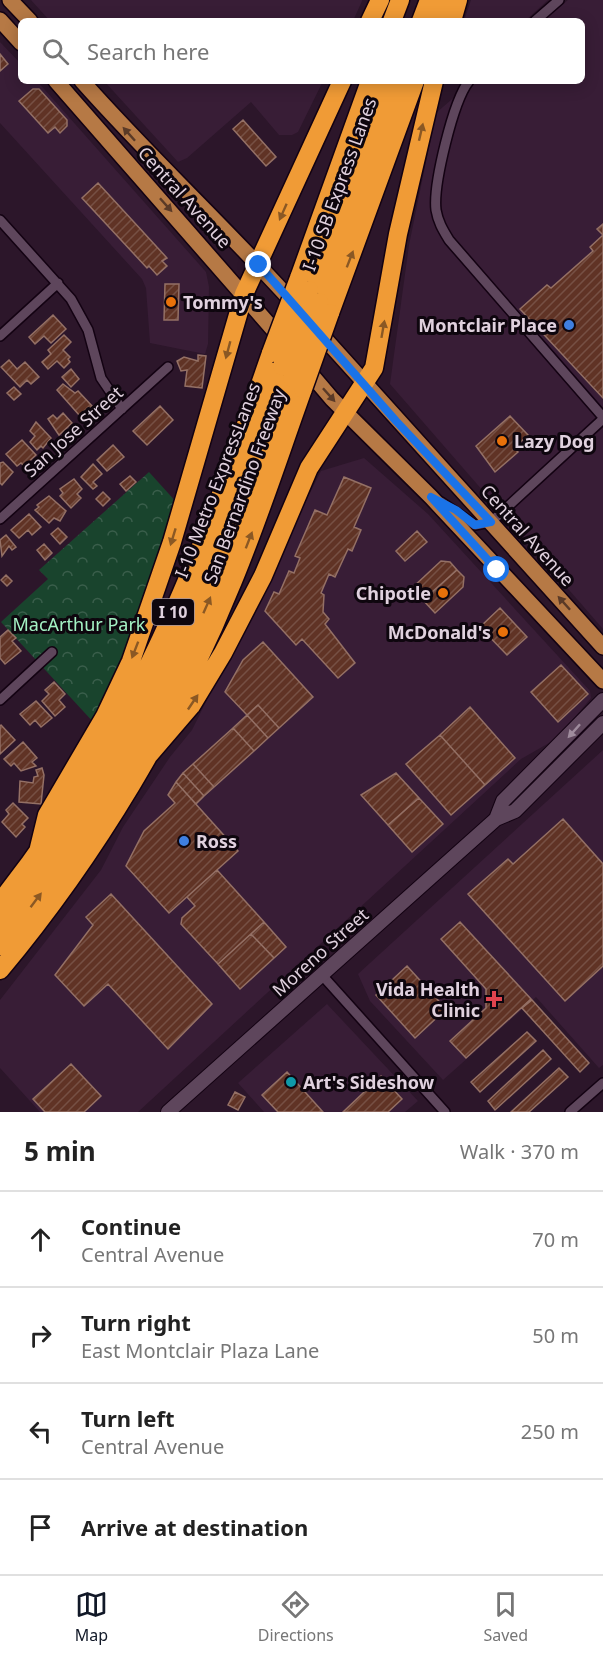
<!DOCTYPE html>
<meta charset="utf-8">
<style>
:root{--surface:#fff;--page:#f6f6f6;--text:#222;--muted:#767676;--line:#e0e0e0;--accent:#111827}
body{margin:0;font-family:"Noto Sans",sans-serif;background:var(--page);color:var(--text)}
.stop{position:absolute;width:18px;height:18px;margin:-14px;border:4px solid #1a73e8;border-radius:50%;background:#fff}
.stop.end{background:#1a73e8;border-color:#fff;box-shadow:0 2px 6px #0008}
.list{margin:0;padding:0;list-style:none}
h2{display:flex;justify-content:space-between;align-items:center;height:78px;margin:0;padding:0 24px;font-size:26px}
h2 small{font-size:20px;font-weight:400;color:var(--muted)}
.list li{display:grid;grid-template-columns:39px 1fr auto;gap:18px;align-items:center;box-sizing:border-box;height:96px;padding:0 24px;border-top:2px solid var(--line)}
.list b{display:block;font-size:22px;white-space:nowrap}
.list p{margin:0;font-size:20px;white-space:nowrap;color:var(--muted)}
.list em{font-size:20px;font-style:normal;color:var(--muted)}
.icon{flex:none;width:33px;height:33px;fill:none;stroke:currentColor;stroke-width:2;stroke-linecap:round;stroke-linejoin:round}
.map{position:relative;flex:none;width:603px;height:1112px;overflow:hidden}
.search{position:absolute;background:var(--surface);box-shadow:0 3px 15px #0003;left:18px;right:18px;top:18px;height:66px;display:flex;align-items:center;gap:15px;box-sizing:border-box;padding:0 21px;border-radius:9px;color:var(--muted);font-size:22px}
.sheet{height:462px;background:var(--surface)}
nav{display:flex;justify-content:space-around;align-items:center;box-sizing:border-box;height:84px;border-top:2px solid var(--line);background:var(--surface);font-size:16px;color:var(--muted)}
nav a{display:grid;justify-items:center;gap:3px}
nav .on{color:var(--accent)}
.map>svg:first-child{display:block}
.built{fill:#381d36}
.park{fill:url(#park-crowns)}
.building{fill:url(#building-hatch);stroke:#947065;stroke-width:1.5}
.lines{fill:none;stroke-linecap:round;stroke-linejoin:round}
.street-casing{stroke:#130212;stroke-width:12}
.secondary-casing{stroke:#130212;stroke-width:16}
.primary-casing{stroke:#130212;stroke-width:18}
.highway-casing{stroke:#130212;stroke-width:21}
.street{stroke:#5e465c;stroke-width:9}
.secondary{stroke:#5e465c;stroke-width:14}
.primary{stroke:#b67945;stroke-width:15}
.highway{stroke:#f09b36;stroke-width:18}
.highway-bridge-casing{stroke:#130212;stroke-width:21;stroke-linecap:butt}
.highway-bridge{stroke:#f09b36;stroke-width:18}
.oneway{fill:#8a5824}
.oneway2{fill:#5a3a27}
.oneway3{fill:#9f8c9d}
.route{stroke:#1a73e8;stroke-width:8}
.food-dot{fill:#e8710a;stroke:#0e060e;stroke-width:2}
.shop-dot{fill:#3f7fe0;stroke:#0e060e;stroke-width:2}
.health-dot{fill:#e0444e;stroke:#0e060e;stroke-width:2}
.culture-dot{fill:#0f9aa8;stroke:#0e060e;stroke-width:2}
.labels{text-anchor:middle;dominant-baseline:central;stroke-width:6;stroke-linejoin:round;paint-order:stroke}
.shield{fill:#0e060e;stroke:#a194a0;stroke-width:1.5}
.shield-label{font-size:16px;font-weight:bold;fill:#e0d1de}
.street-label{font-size:18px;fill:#e0d1de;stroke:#0e060e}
.poi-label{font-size:18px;font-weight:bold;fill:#e0d1de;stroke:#0e060e;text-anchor:start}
.park-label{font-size:18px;fill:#a4f2c4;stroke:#0e060e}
</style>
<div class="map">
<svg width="603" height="1112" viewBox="0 0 603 1112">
<defs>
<pattern id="park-crowns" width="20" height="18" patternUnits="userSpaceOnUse" patternTransform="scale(1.5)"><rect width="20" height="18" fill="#19442d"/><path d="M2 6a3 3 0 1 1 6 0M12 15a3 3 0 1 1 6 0" fill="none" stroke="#3a5e4b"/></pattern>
<pattern id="building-hatch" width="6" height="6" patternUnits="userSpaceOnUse" patternTransform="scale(1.5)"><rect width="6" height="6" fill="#603325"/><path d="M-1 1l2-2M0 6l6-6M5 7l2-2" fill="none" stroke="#765044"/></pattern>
</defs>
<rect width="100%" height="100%" fill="#2c162a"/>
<path class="built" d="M31 0H362V1L353 21H50Z
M471 0H548L525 21H464Z
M568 0H603V629L390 384 409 245 436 113 473 81H582V21H543Z
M0 42 21 64V81H37L206 272 209 287 208 344 205 354 150 343 146 288 142 279 0 123Z
M104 81H323L298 132 292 135H279L251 102 187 158 178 162Z
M364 458 428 514 590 691 591 698 564 730 549 743 521 759 138 1112H40L0 1068V1000L101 870 123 827 170 757 192 730 321 471Z
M603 750V1065L599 1068 536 997 443 1080 370 1001 358 974Z
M327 1004 418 1101 405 1112H264L238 1083Z"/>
<path class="park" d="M149 472 178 504 143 613 95 724 1 622 48 579 39 570Z"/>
<path class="building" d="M0 54 8 64 0 71Z
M33 89H39L67 120V126L60 133 55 127 48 133 19 101Z
M243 120 276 157 266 166 233 129Z
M98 183 167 258 162 261 167 266 157 275 149 266 147 268 82 198Z
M603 224V398L520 309 547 285 551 288 593 251 590 247 603 235 597 229Z
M165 284H179L178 320H164Z
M53 315 66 329 51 343 44 336 35 344 29 337Z
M64 335 71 342 63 350 70 357 68 359 70 362 64 368 57 361 48 369 42 362 51 354 48 350Z
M198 355 206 356 202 388 185 386 187 370 181 371 177 361 184 357 198 361Z
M9 360 17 369 25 362 39 377 31 384 27 380 20 387 1 367Z
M71 369 79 379 71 387 62 377Z
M63 384 75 393 78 391 92 406 80 416 57 390Z
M14 387 21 394 14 400 7 393Z
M160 406 173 420 147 445 133 431Z
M63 413 72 423 59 435 48 419 53 415 57 419Z
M510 416 528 435 514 448 518 452 495 472 476 446Z
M36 422 51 438 43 448 41 446 37 450 30 442 35 436 30 431Z
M22 440 36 455 24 466 21 463 17 466 6 454Z
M113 445 124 457 107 471 97 460Z
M3 462 13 472 2 485 0 483V463Z
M93 464 102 474 93 482 97 486 93 489 81 477Z
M130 476 136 482 126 491 120 484Z
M344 477 371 488 354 527 361 530 352 551 348 549 335 577 329 574 321 593 324 595 323 612 329 619 325 624 355 663 338 678 302 639 296 645 265 611 274 592 279 594 289 571 294 573 300 558 295 556 315 510 327 515Z
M74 479 82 489 77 494 81 498 71 508 60 496 63 493 60 489Z
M103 492 110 499 103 506 96 499Z
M49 496 66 511 60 521 54 518 49 523 35 510 39 507 37 505Z
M29 514 41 527 32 535 28 530 19 538 11 530Z
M58 528 67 537 60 544 51 534Z
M417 531 427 542 405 561 396 551Z
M6 535 16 547 12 550 9 546 2 556 0 540Z
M44 544 52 553 45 560 37 550Z
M441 561 450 562 457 570 423 600 412 588Z
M457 570 464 577 463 587 435 613 423 600Z
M6 575 12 581 7 586 1 580Z
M500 608 527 637 507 655 480 627Z
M8 630 16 638 12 641 21 651 5 664 0 658V637Z
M263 642 313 697 279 728 258 705 247 715 225 692 243 660Z
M561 665 588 694 558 722 531 692Z
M54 682 65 694 59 700 65 707 55 716 42 701 49 694 45 690Z
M36 701 52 718 41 727 35 720 30 725 20 714Z
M258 705 279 728 268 738 247 715Z
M470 707 515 758 485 785 440 735Z
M247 715 268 738 254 751 233 728Z
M1 725 15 740 0 754V726Z
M233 728 254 751 214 787 193 764Z
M440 735 485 785 451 815 406 764Z
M23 742 37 758 32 762 36 766 21 771 14 763 11 766 4 759Z
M193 764 214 787 204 796 183 773Z
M42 768 44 775 41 804 19 802 20 781 33 783 34 777 38 776 36 770Z
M183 773 204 796 196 804 176 782Z
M396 773 419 798 388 825 361 795Z
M176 782 238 851 169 913 126 866 144 831 175 803 168 795Z
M419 798 443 824 412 852 388 825Z
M13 803 28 818 22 824 25 827 16 837 2 822 9 814 6 810Z
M563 819 603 864V966L565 1001 468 894 508 859 513 864Z
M217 870 264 922 218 964 181 924 182 918 195 906 187 897Z
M111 894 212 1004 168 1049 108 984 84 1006 55 975 93 925 86 917Z
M264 922 286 947 274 958 251 934Z
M460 922 531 999 466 1058 450 1041 486 1008V989L441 939Z
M251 934 274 958 240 989 218 964Z
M407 966 446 1009 415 1038 376 995Z
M532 1000 589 1063 580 1072 522 1008Z
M527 1032 536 1041 480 1092 471 1082Z
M543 1050 551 1059 495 1110 488 1101Z
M71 1064 101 1096 84 1112H45L33 1099Z
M559 1068 568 1077 529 1112H511Z
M287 1072 323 1112H278L262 1095Z
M381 1076 402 1099 388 1112H343Z
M235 1092 245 1097 238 1110 228 1105Z"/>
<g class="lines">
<defs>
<path id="street" d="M535 21 559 0
M469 81C453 101 433 185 436 210 438 222 443 230 449 240L603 417
M0 220 71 299 88 330 101 378 122 409
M0 336 58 283
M441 502 475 525 491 522 603 419
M0 519 168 367
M0 700 52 652
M321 974 445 1112
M570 1112 603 1083"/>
<path id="secondary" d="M496 819 503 801 603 700
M168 1112 496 819 515 811 603 723"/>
<path id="primary" d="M10 0 30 21
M0 20 21 43
M56 81 285 343
M82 81C151 159 228 230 297 307
M317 330 603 647
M304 366 332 399 431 497 603 681"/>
<path id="highway" d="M370 21 380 0
M392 21 400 0
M421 21 429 0
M436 21 444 0
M452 21 458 0
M299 278 370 81
M309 290 386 81
M319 302 399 81
M330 313 415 81
M142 763 191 706 223 653 263 576 309 468 374 368 398 234 434 81
M38 852 47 815 105 716 131 661 172 542 244 294 342 81
M0 902C75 808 135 702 182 592 216 514 243 433 271 353
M0 923C73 830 136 729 185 621 222 538 251 451 282 366
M0 946C87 842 158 721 211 596 242 525 266 450 292 378
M0 970C96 855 177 720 233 581 259 518 280 453 303 389"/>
</defs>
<use href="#street" class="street-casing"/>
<use href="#secondary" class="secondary-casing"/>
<use href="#primary" class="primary-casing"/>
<use href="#highway" class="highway-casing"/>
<use href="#street" class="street"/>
<use href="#secondary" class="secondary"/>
<use href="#primary" class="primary"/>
<use href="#highway" class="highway"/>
<defs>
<path id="highway-bridge" d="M271 353 299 278
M282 366 309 290
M292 378 319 302
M303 389 330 313"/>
</defs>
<use href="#highway-bridge" class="highway-bridge-casing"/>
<use href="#highway-bridge" class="highway-bridge"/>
</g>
<defs><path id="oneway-solid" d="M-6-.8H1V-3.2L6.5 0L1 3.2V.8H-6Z" transform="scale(1.5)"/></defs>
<g class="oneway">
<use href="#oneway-solid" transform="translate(421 132) rotate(-77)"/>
<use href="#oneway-solid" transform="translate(283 212) rotate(114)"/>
<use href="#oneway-solid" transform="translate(350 259) rotate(-69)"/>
<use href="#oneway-solid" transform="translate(383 329) rotate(-80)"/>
<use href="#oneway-solid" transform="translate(228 350) rotate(105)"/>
<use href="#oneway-solid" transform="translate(173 537) rotate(107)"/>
<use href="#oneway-solid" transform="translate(249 540) rotate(-69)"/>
<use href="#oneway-solid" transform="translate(207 605) rotate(-66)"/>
<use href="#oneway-solid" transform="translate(135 650) rotate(111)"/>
<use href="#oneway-solid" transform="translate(193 702) rotate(-56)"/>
<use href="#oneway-solid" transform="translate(36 900) rotate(-53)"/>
</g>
<g class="oneway2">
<use href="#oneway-solid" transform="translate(129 134) rotate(-132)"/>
<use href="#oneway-solid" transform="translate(166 205) rotate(48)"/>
<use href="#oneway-solid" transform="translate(329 395) rotate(48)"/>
<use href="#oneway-solid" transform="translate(564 603) rotate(-132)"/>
</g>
<use class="oneway3" href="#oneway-solid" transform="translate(574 731) rotate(132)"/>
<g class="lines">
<path class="route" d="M259 265 396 421 491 522 475 525 456 510 431 497 497 570"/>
</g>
<g class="food-dot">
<circle cx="171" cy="302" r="6"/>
<circle cx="502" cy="441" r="6"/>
<circle cx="443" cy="593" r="6"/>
<circle cx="503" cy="632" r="6"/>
</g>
<g class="shop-dot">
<circle cx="569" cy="325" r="6"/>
<circle cx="184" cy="841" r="6"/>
</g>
<path class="health-dot" d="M491 990h6v6h6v6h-6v6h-6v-6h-6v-6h6z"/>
<circle class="culture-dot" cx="291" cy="1082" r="6"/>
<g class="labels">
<rect class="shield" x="152" y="599" width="42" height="26" rx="4.5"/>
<g class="shield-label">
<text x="173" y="612">I 10</text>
</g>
<g class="street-label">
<text transform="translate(339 184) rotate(-70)">I-10 SB Express Lanes</text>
<text transform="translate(185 197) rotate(48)">Central Avenue</text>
<text transform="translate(73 431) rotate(-42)">San Jose Street</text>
<text transform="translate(217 480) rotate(-69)">I-10 Metro ExpressLanes</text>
<text transform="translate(244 486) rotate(-70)">San Bernardino Freeway</text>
<text transform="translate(528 535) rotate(48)">Central Avenue</text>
<text transform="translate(320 952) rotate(-42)">Moreno Street</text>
</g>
<g class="poi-label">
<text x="183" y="302">Tommy's</text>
<text x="557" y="325" text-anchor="end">Montclair Place</text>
<text x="514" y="441">Lazy Dog</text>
<text x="431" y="593" text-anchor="end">Chipotle</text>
<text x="491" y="632" text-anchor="end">McDonald's</text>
<text x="196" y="841">Ross</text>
<text x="480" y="989" text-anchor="end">Vida Health<tspan x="480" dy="21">Clinic</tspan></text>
<text x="303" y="1082">Art's Sideshow</text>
</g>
<g class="park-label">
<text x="79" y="624">MacArthur Park</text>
</g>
</g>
</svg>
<div class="stop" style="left:497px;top:570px"></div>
<div class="stop end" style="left:259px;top:265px"></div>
<div class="search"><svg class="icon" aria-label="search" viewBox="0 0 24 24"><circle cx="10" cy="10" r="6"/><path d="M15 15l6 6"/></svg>Search here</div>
</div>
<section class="sheet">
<h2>5 min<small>Walk · 370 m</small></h2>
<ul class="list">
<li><svg class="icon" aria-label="ahead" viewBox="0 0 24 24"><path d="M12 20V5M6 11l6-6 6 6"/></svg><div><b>Continue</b><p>Central Avenue</p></div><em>70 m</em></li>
<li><svg class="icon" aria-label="right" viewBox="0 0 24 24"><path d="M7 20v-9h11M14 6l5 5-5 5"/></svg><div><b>Turn right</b><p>East Montclair Plaza Lane</p></div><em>50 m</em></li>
<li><svg class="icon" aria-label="left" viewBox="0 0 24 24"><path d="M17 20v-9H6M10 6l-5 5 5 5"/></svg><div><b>Turn left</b><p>Central Avenue</p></div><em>250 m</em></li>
<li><svg class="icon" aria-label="arrive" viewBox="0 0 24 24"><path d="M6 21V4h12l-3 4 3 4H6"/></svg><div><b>Arrive at destination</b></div></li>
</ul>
</section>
<nav>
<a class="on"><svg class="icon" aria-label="map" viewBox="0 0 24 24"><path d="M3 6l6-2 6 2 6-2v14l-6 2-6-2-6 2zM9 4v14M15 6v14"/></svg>Map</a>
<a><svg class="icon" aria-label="directions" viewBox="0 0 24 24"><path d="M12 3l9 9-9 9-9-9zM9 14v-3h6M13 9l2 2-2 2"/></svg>Directions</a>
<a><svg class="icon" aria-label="saved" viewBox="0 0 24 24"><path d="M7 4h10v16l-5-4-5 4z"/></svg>Saved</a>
</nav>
